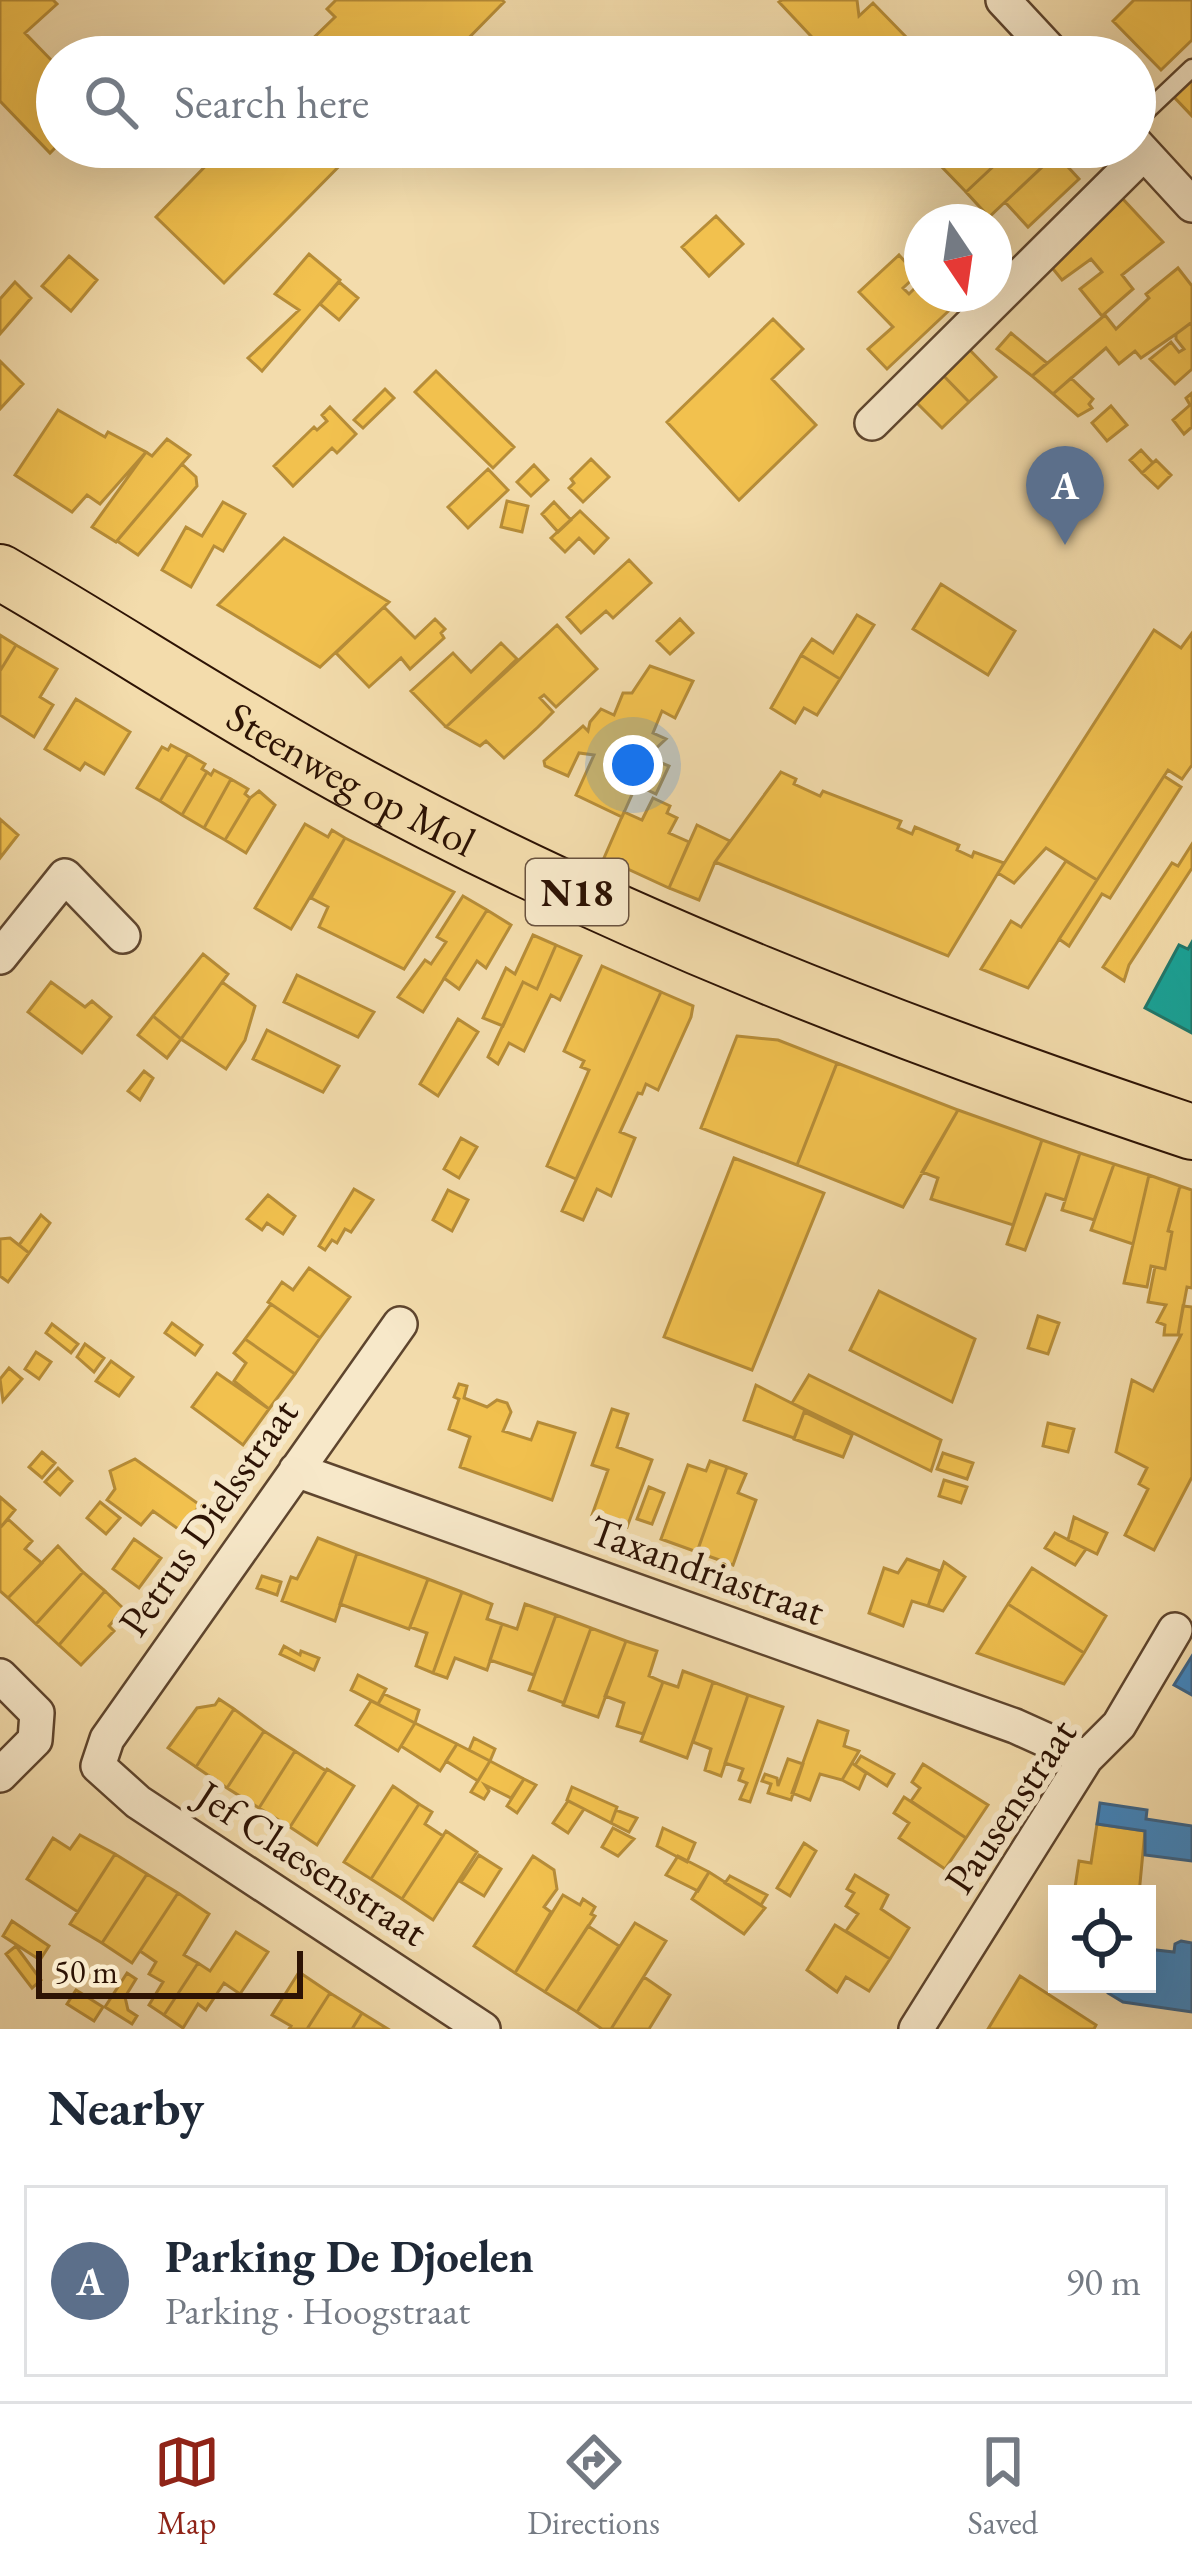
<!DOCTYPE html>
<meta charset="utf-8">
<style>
:root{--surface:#fff;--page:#f2f2f3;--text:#1f2937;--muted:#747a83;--line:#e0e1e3;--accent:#8f2418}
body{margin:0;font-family:"EB Garamond",serif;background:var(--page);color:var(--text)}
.controls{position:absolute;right:36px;bottom:36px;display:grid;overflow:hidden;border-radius:0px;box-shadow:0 12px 48px #0002}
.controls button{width:108px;height:108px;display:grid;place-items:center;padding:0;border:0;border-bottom:3px solid var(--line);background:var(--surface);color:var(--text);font:60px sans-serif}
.compass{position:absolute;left:904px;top:204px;width:108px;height:108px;border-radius:50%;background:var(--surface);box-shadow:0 12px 48px #0002;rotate:167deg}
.scale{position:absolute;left:36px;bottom:30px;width:267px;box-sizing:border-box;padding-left:12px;border:6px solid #2d1304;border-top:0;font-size:33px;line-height:42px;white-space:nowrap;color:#2d1304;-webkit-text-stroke:9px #f7e8c9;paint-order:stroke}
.you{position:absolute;left:633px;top:765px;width:42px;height:42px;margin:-30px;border:9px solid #fff;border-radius:50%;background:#1a73e8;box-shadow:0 0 0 18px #1a73e833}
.badge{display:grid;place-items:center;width:78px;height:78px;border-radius:50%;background:var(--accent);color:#fff;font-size:39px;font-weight:700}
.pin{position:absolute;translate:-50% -99px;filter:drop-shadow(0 3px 6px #0008)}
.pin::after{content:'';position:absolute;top:63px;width:42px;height:36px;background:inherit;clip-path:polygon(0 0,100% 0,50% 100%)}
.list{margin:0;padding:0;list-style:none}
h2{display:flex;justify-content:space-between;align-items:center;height:156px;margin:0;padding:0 48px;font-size:51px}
h2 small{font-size:39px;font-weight:400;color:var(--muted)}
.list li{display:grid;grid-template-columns:78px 1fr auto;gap:36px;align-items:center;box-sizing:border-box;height:192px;margin:0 24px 24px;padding:0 24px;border:3px solid var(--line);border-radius:0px}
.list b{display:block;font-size:45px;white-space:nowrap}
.list p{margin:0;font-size:39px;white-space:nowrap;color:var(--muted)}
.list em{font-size:39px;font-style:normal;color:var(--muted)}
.icon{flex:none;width:66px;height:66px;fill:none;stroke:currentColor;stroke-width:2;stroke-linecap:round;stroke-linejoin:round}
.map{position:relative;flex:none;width:1192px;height:2029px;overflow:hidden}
.search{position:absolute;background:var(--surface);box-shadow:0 12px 48px #0002;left:36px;right:36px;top:36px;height:132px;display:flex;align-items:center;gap:30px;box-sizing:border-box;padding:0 42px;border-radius:66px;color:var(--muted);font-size:45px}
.sheet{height:372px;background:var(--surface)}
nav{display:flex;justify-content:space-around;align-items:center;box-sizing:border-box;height:168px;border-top:3px solid var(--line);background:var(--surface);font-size:33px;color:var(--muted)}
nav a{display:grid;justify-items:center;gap:6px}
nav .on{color:var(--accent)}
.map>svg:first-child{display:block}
.homes{fill:#f2c14e;stroke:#b78d38;stroke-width:3}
.schools{fill:#3f88c5;stroke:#3a658b;stroke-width:3}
.public{fill:#17a398;stroke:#1e786c;stroke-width:3}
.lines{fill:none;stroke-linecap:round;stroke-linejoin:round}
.service-casing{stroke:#5e452e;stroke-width:21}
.minor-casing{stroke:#5e452e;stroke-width:38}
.primary-casing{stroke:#2d1304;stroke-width:58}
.service{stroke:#f7e8c9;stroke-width:16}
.minor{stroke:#f7e8c9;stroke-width:33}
.primary{stroke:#f3dcac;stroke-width:54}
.labels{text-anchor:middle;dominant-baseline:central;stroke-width:12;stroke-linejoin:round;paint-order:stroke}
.shield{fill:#f7e8c9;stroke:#6a533f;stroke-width:3}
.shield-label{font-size:39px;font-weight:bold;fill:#2d1304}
.street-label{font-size:42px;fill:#2d1304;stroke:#f7e8c9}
</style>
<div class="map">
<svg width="1192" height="2029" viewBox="0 0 1192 2029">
<rect width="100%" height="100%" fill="#f3dcac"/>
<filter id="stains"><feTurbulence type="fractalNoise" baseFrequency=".00167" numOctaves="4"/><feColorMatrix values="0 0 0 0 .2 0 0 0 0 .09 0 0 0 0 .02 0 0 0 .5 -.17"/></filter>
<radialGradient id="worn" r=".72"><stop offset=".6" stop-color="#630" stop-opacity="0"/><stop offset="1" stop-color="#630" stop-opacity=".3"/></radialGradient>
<path class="homes" d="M0 0H53L57 4 25 33 57 66V146L50 153 0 101Z
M336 0H502L504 2 450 57H310L302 49 335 17 327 9Z
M782 0H857L859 16 873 3 909 40 908 47 898 57H817L824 50 779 2Z
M1134 0H1192V40L1161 70 1113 21Z
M1192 78V116L1173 96Z
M224 147H358L224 283 156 217Z
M923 147H960L940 165Z
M960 147H1014L966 192 940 165Z
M1014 147H1049L1056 154 989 217 966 192Z
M1056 154 1079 179 1028 227 1005 202Z
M1122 198 1163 242 1122 275 1133 289 1102 316 1080 289 1102 272 1091 259 1062 280 1049 264Z
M716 216 743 244 709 276 682 247Z
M309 254 340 280 262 371 248 358 299 310 275 294Z
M899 255 917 275 903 288 909 294 922 281V294H971L976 299 965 309 958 302 887 369 868 349 893 327 859 292Z
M69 256 97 280 71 311 42 286Z
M1178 268 1192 286V322L1176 334 1141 358 1135 351 1119 364 1106 348 1053 394 1032 376 1105 315 1116 329 1149 298 1146 294Z
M15 282 31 298 0 334V299Z
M339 282 358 298 339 320 320 304Z
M773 319 803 349 772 379 816 425 739 500 667 422Z
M1192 322V369L1175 384 1150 359 1171 342 1179 352 1184 349 1176 339V334Z
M1011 333 1047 363 1032 376 997 349Z
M965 345 996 377 969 402 939 371Z
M0 361 23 384 0 409Z
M436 371 514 447 493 468 415 392Z
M939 371 969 402 942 428 911 397Z
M1071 378 1093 399 1089 404 1092 408 1078 416 1053 394Z
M385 389 394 398 363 428 354 420Z
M1192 393V427L1184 434 1173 420 1190 405 1186 398Z
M1111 406 1127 425 1107 441 1092 423Z
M330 407 356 434 337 453 332 448 293 486 274 466 314 427 317 430 327 421 322 415Z
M58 410 105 437 108 432 146 452 100 504 87 495 72 512 15 475Z
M167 439 190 455 182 464 116 542 92 527 146 452 152 456Z
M1141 450 1153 463 1142 473 1130 460Z
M591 459 609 477 583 502 569 488 574 483 571 479Z
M1156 460 1171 475 1158 488 1142 473Z
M182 464 196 477 197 486 138 555 117 541Z
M534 465 548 480 531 496 517 482Z
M488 469 508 490 468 528 448 507Z
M507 501 528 506 522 532 501 527Z
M223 502 245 514 223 551 214 546 191 587 162 570 186 527 202 536Z
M554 502 571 520 558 532 542 514Z
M580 511 608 538 594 553 579 538 565 552 551 538Z
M284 538 389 602 320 667 218 605Z
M629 560 651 583 613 618 606 611 581 633 567 617Z
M941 584 1015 631 988 675 913 629Z
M384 607 415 638 435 619 445 629 441 633 444 638 410 669 401 658 369 687 336 653Z
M857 615 874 625 840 679 801 655 812 639 833 653Z
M680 619 693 633 670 654 657 641Z
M557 625 597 669 556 707 544 695 540 698 553 712 538 727 504 758 486 741 480 746 446 727Z
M1154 630 1181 648 1192 633V765L1182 779 1168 770 1097 880 1046 848 1014 883 998 873Z
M0 635 16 645 0 671Z
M501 643 517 659 446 727 411 691 453 653 471 672Z
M16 645 57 669 40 697 53 705 34 737 0 715V671Z
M801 655 840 679 817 715 804 708 795 723 771 708Z
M650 666 693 681 675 718 662 711 653 733 666 739 650 754 622 817 576 795 594 755 579 753 568 776 545 766 544 761 583 726 588 731 590 722 601 709 614 715 623 693H632Z
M76 699 130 732 104 774 85 763 80 770 45 749Z
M171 745 188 754 160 801 137 788 162 747 168 750Z
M188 754 205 764 202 769 207 772 182 815 160 801Z
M652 759 669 766 656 794 639 786Z
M214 770 231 779 204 828 182 815 207 772 211 775Z
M781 772 796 779 794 784 820 796 823 791 901 821 898 828 912 834 915 827 959 845 957 850 972 857 974 852 1004 863 948 956 715 862Z
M1164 776 1181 787 1110 898 1102 894 1069 946 1059 939Z
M231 779 248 789 245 794 250 798 225 840 204 828Z
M259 791 275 805 246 853 225 840 250 798Z
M653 798 670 806 667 813 677 818 669 833 689 842 669 888 604 858 624 812 642 820Z
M0 819 18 835 0 858Z
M305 824 328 837 332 830 345 838 291 929 255 908Z
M697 825 730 841 715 862 699 900 669 888Z
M345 838 454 892 404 969 319 927 328 907 311 898Z
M1192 844V868L1129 965 1124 981 1103 967 1172 863 1178 866Z
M1066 861 1097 880 1028 988 981 969 1011 921 1021 927Z
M463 896 487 910 423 1012 398 997 425 960 431 964 446 942 437 937Z
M487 910 511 925 486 968 477 961 459 989 444 978Z
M533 935 556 945 537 989 523 982 503 1026 483 1018 506 968 515 974Z
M556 945 581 956 560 1000 551 995 524 1051 509 1043 498 1064 488 1057 523 982 537 989Z
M203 954 228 974 181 1039 153 1016Z
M602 966 661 992 576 1179 547 1166 589 1070 581 1067 584 1061 564 1051Z
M297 975 374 1012 358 1037 284 1002Z
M51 982 85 1007 92 1001 111 1017 82 1053 28 1012Z
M222 982 255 1006 245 1040 226 1069 181 1039Z
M661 992 693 1006 691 1017 658 1090 646 1084 642 1094 638 1093 620 1132 635 1138 611 1196 597 1189 583 1220 562 1211Z
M153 1016 181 1039 167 1058 138 1035Z
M458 1019 478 1032 438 1096 420 1084Z
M267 1030 339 1066 323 1092 253 1059Z
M737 1036 778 1040 837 1063 797 1165 701 1128Z
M837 1063 958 1110 903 1207 797 1165Z
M144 1071 153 1078 140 1100 128 1091Z
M958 1110 1042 1140 1013 1225 931 1199 938 1178 922 1172Z
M461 1138 477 1147 459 1178 444 1169Z
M1042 1140 1080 1153 1065 1200 1046 1194 1025 1250 1007 1244Z
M1080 1153 1114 1164 1094 1220 1062 1210Z
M734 1158 824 1193 752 1370 664 1337Z
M1114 1164 1149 1175 1133 1244 1091 1230Z
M1149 1175 1180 1186 1168 1231 1172 1232 1165 1269 1151 1266 1147 1287 1124 1283Z
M1180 1186 1192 1190V1288L1187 1287 1178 1335H1164L1165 1325 1157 1322 1166 1305 1148 1302 1155 1267 1165 1269 1172 1232 1168 1231Z
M354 1189 373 1200 351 1232 345 1229 337 1243 332 1240 325 1250 319 1246Z
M448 1190 468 1200 452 1231 433 1220Z
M268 1195 295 1216 283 1234 267 1223 262 1230 247 1219Z
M41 1215 50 1223 29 1253 19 1245Z
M10 1238 29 1253 8 1282 0 1276V1239Z
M309 1268 350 1297 320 1338 268 1302 282 1282 293 1290Z
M879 1291 975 1339 952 1402 850 1350Z
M271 1304 320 1338 295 1374 245 1339Z
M1183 1306 1192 1307V1477L1154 1550 1125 1535 1148 1489 1139 1484 1147 1468 1116 1452 1132 1380 1153 1391 1181 1335H1178Z
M1038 1316 1059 1323 1048 1354 1028 1348Z
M172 1323 202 1345 195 1355 165 1333Z
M52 1324 78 1344 71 1353 46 1333Z
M245 1339 295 1374 269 1409 234 1381 246 1363 234 1353Z
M85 1344 104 1358 94 1372 77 1357Z
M36 1352 51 1362 39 1379 25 1369Z
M111 1361 133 1377 119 1396 96 1381Z
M9 1368 22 1379 3 1401 0 1379Z
M217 1373 269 1409 243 1445 192 1407Z
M809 1375 941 1440 931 1471 792 1403Z
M459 1384 467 1386 464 1398 487 1407 497 1400 507 1403 511 1412 503 1431 531 1440 538 1422 575 1433 552 1500 460 1467 470 1437 449 1429 459 1399 454 1397Z
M756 1385 805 1410 794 1438 744 1420Z
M612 1409 628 1414 617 1447 652 1460 627 1527 592 1515 608 1470 592 1465Z
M804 1412 852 1435 843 1457 794 1439Z
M1048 1423 1074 1429 1068 1452 1043 1446Z
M42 1452 55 1463 42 1478 29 1467Z
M943 1453 973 1463 967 1479 937 1469Z
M135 1459 200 1505 181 1531 153 1511 141 1525 107 1500 115 1489 110 1471Z
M710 1461 727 1467 697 1552 661 1539 688 1465 706 1471Z
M727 1467 746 1474 738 1493 756 1500 733 1565 697 1552Z
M58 1468 72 1481 60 1495 45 1482Z
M944 1480 967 1487 961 1503 939 1496Z
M649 1487 664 1493 652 1524 637 1519Z
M0 1497 15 1510 0 1528Z
M100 1502 120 1518 106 1534 87 1518Z
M1074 1517 1107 1533 1097 1554 1068 1540Z
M8 1519 32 1541 25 1549 42 1563 8 1598 0 1591V1528Z
M1055 1533 1086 1549 1075 1565 1045 1548Z
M318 1538 357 1553 335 1621 282 1601 291 1577 297 1579Z
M134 1539 161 1558 139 1588 113 1569Z
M58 1546 83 1572 36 1624 8 1598Z
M357 1553 428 1579 409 1629 340 1604Z
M907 1559 940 1571 928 1606 912 1601 903 1626 869 1613 884 1568 898 1573Z
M944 1562 965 1577 943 1611 928 1606Z
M1032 1568 1106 1616 1084 1653 1008 1604Z
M83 1572 105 1591 59 1645 36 1624Z
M262 1576 281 1582 277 1595 257 1588Z
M428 1579 462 1592 433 1673 416 1666 427 1633 410 1627Z
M105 1591 124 1609 109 1626 114 1631 81 1665 59 1645Z
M462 1592 492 1604 487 1619 502 1624 487 1670 455 1658 447 1678 433 1673Z
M525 1604 556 1615 534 1675 490 1660 502 1624 517 1629Z
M1008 1604 1084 1653 1064 1684 977 1653Z
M556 1615 591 1628 564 1703 529 1690Z
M591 1628 626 1641 598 1717 563 1705Z
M626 1641 657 1651 649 1676 663 1682 643 1734 617 1726 624 1703 605 1696Z
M284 1646 300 1655 301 1651 319 1658 314 1670 280 1654Z
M683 1671 713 1682 687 1758 641 1741 663 1682 678 1687Z
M358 1675 386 1689 378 1704 351 1690Z
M713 1682 748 1695 721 1776 705 1770 711 1749 693 1742Z
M384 1694 419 1710 415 1723 378 1704Z
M748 1695 783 1707 750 1802 740 1799 747 1783 739 1780 743 1769 725 1763Z
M219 1699 234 1709 196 1767 168 1748 197 1708 215 1705Z
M371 1701 415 1723 398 1751 356 1725Z
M234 1709 264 1731 227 1788 196 1767Z
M818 1721 848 1731 844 1746 859 1751 842 1780 820 1774 810 1800 792 1793Z
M415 1723 457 1744 440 1771 401 1746Z
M264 1731 295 1751 259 1808 227 1788Z
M474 1738 495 1749 490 1761 469 1750Z
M457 1744 490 1761 478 1781 446 1761Z
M295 1751 326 1771 290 1827 259 1808Z
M861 1756 894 1774 887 1786 855 1765Z
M788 1759 803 1764 791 1800 768 1793 771 1784 762 1781 765 1774 777 1778 778 1786Z
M490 1761 524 1779 511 1798 485 1785 489 1791 484 1799 471 1792Z
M852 1763 866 1773 859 1789 842 1780Z
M923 1764 988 1805 966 1838 911 1801 920 1788 912 1782Z
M327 1769 354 1786 317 1845 290 1827Z
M524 1779 536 1785 517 1813 507 1806Z
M393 1786 419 1804 371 1879 344 1862Z
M572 1787 617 1807 611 1823 567 1800Z
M904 1797 966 1838 945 1869 899 1838 909 1823 894 1813Z
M568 1801 584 1809 568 1833 553 1823Z
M419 1804 432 1812 425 1824 443 1836 402 1899 371 1879Z
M616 1810 637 1818 629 1832 611 1823Z
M1097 1824 1145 1831 1139 1894H1074L1079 1861 1091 1863Z
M613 1828 634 1839 618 1856 602 1847Z
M663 1828 695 1843 687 1862 657 1846Z
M446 1831 477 1852 433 1920 402 1899Z
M80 1835 115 1854 78 1912 27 1879 53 1838 70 1849Z
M804 1843 816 1851 790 1896 777 1888Z
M115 1854 147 1874 102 1943 70 1924Z
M479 1855 501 1869 484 1896 461 1882Z
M533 1856 554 1870 557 1889 544 1907 551 1912 515 1973 474 1946Z
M678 1856 709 1872 698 1891 666 1875Z
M709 1872 765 1908 744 1934 692 1899Z
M147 1874 178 1893 132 1963 102 1943Z
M855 1875 888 1895 881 1909 909 1928 890 1959 846 1931 858 1914 846 1906 854 1893 847 1889Z
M730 1876 767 1895 761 1905 725 1883Z
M178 1893 209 1914 184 1955 198 1963 164 2015 149 2005 163 1982 149 1974 156 1962 140 1951Z
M563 1895 580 1905 583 1899 595 1907 591 1914 595 1916 545 1992 515 1973Z
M12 1921 49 1946 40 1960 3 1936Z
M635 1923 666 1941 611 2029H602L577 2012Z
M835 1925 890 1959 869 1991 846 1977 837 1992 807 1970Z
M588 1926 619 1946 577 2012 545 1992Z
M236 1932 268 1952 240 1994 224 1983 206 2010 198 2004 183 2028 164 2015 198 1963 210 1971Z
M16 1946 41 1980 32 1988 6 1954Z
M299 1972 330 1993 307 2029H289L291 2026 272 2015Z
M127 1973 136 1979 125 1997 128 2010 137 2016 132 2024 105 2007Z
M1020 1976 1096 2025 1094 2029H988Z
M644 1977 670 1995 649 2029H611Z
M76 1990 103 2007 94 2021 67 2004Z
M330 1993 362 2013 352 2029H307Z
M362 2013 388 2029H352Z"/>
<path class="schools" d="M1192 1656V1695L1174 1685Z
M1100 1803 1147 1810 1146 1819 1192 1826V1861L1145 1855V1831L1097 1824Z
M1181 1941 1192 1943V2012L1123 2002 1108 1993 1109 1984H1147V1949L1174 1952 1175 1944Z"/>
<path class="public" d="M1192 942V1033L1145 1008 1179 945 1188 949Z"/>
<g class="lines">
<defs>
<path id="service" d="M1135 122 1192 68"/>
<path id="minor" d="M1003 0 1056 57
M1135 143 1192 205
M872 423 1144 153
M0 957 65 876 123 936
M400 1324 107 1739 98 1766 138 1802 483 2029
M296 1470 1015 1726 1086 1758
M0 1676 37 1713 35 1740 0 1775
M916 2029 1086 1758 1119 1725 1175 1630"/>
<g id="primary">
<path id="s1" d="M0 572C116 639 227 713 344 777 611 923 904 1036 1192 1132"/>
</g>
</defs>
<use href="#service" class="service-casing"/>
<use href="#minor" class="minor-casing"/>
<use href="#primary" class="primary-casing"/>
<use href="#service" class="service"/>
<use href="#minor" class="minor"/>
<use href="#primary" class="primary"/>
</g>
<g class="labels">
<rect class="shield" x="526" y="859" width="102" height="66" rx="9"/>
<g class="shield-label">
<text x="577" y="892">N18</text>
</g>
<g class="street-label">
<text stroke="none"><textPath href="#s1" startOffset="408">Steenweg op Mol</textPath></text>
<text transform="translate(208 1517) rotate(-55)">Petrus Dielsstraat</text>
<text transform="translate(707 1570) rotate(20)">Taxandriastraat</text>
<text transform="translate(1010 1806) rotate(-56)">Pausenstraat</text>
<text transform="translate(312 1863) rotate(33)">Jef Claesenstraat</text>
</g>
</g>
<rect width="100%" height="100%" filter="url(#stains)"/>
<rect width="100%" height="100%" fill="url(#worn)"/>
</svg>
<div class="controls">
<button><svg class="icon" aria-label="locate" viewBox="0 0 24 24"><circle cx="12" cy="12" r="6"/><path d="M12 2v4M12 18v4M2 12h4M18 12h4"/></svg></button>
</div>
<svg class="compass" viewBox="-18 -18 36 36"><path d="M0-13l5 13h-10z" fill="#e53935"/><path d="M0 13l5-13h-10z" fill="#747a83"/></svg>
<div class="scale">50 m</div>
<div class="you"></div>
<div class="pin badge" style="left:1065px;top:545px;background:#5c6f8a">A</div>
<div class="search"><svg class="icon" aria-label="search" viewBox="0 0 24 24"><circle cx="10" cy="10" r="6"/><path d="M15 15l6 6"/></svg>Search here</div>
</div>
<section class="sheet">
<h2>Nearby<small></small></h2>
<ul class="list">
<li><span class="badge" style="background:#5c6f8a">A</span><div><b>Parking De Djoelen</b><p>Parking · Hoogstraat</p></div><em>90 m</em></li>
</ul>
</section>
<nav>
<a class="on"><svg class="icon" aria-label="map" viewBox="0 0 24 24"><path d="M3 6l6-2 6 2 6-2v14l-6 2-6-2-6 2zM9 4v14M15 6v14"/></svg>Map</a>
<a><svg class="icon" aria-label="directions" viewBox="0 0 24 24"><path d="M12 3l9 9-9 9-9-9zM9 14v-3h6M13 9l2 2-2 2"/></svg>Directions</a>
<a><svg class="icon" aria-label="saved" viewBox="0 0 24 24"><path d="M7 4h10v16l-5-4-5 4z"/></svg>Saved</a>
</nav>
